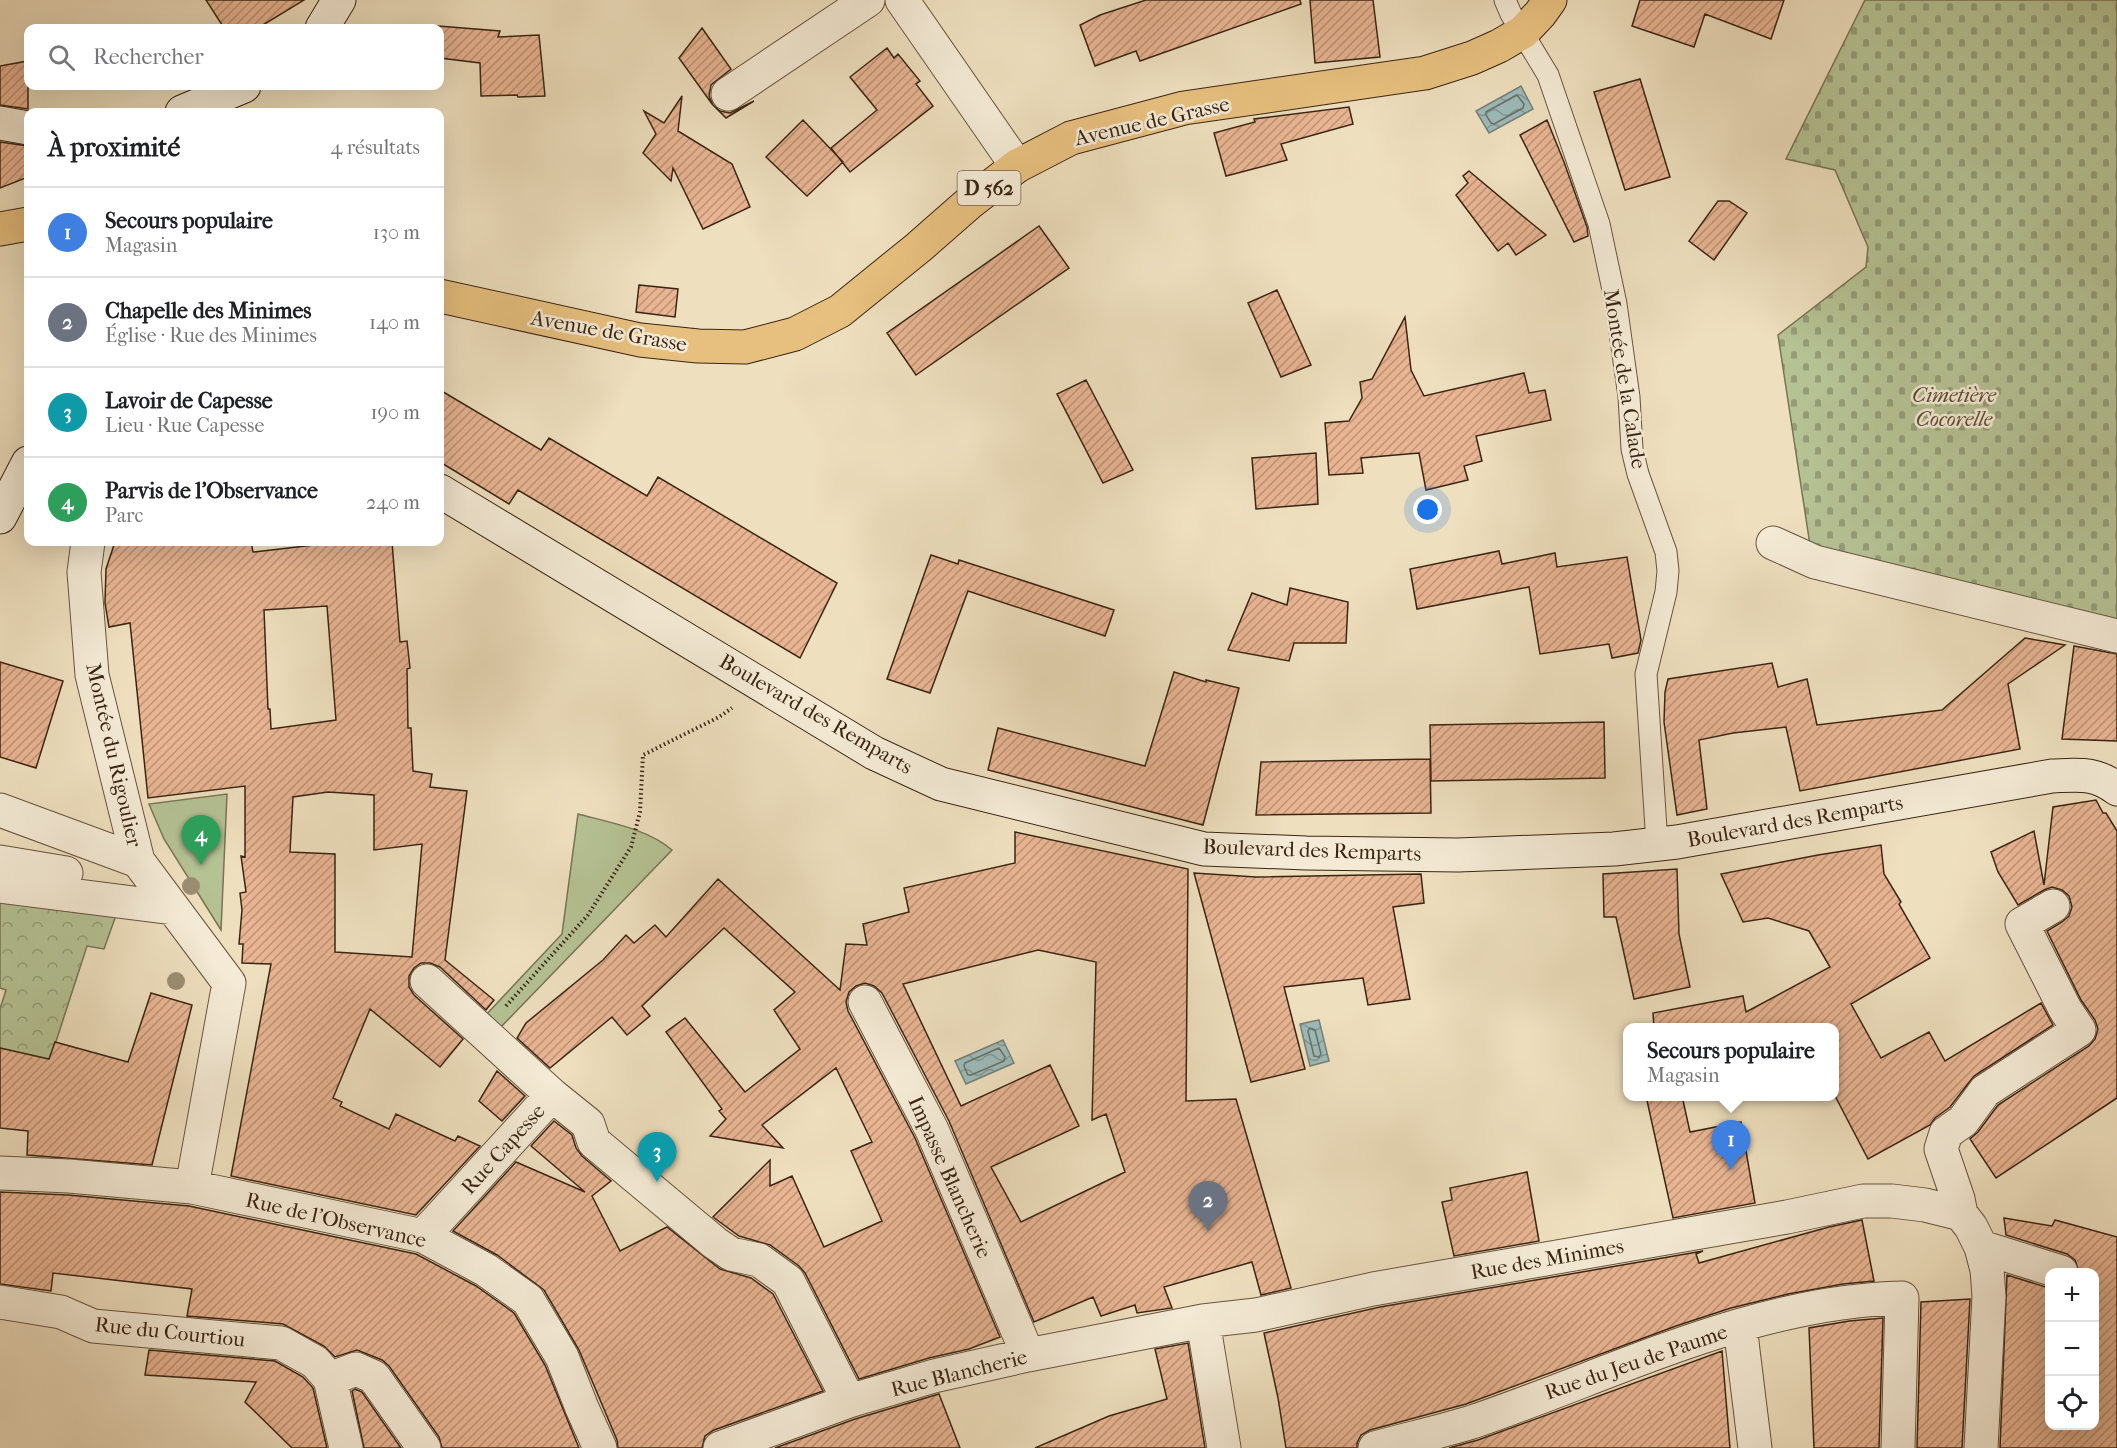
<!DOCTYPE html>
<html lang="fr">
<meta charset="utf-8">
<style>
:root{--surface:#fff;--page:#f6f6f6;--text:#202124;--muted:#757577;--line:#e0e0e0;--accent:#8f2418}
body{margin:0;font-family:"IM FELL French Canon",serif;background:var(--page);color:var(--text)}
.controls{position:absolute;right:18px;bottom:18px;display:grid;overflow:hidden;border-radius:12px;box-shadow:0 6px 24px #0002}
.controls button{width:54px;height:54px;display:grid;place-items:center;padding:0;border:0;border-bottom:2px solid var(--line);background:var(--surface);color:var(--text);font:30px sans-serif}
.you{position:absolute;left:1428px;top:510px;width:21px;height:21px;margin:-15px;border:4px solid #fff;border-radius:50%;background:#1a73e8;box-shadow:0 0 0 9px #1a73e833}
.badge{display:grid;place-items:center;width:39px;height:39px;border-radius:50%;background:var(--accent);color:#fff;font-size:20px;font-weight:700}
.pin{position:absolute;translate:-50% -50px;filter:drop-shadow(0 2px 3px #0008)}
.pin::after{content:'';position:absolute;top:32px;width:21px;height:18px;background:inherit;clip-path:polygon(0 0,100% 0,50% 100%)}
.popup{position:absolute;left:1623px;top:1023px;width:216px;height:78px;box-sizing:border-box;display:grid;place-content:center;border-radius:12px;background:var(--surface);filter:drop-shadow(0 2px 4px #0005);font-size:20px;white-space:nowrap;color:var(--muted)}
.popup b{font-size:22px;color:var(--text)}
.popup::after{content:'';position:absolute;left:50%;top:100%;margin-left:-12px;border:12px solid transparent;border-top-color:var(--surface)}
.list{margin:0;padding:0;list-style:none}
h2{display:flex;justify-content:space-between;align-items:center;height:78px;margin:0;padding:0 24px;font-size:26px}
h2 small{font-size:20px;font-weight:400;color:var(--muted)}
.list li{display:grid;grid-template-columns:39px 1fr auto;gap:18px;align-items:center;box-sizing:border-box;height:90px;padding:0 24px;border-top:2px solid var(--line)}
.list b{display:block;font-size:22px;white-space:nowrap}
.list p{margin:0;font-size:20px;white-space:nowrap;color:var(--muted)}
.list em{font-size:20px;font-style:normal;color:var(--muted)}
.icon{flex:none;width:33px;height:33px;fill:none;stroke:currentColor;stroke-width:2;stroke-linecap:round;stroke-linejoin:round}
.map{position:relative;flex:none;width:2117px;height:1448px;overflow:hidden}
.search{position:absolute;background:var(--surface);box-shadow:0 6px 24px #0002;left:24px;top:24px;width:420px;height:66px;display:flex;align-items:center;gap:15px;box-sizing:border-box;padding:0 21px;border-radius:12px;color:var(--muted);font-size:22px}
.panel{position:absolute;background:var(--surface);box-shadow:0 6px 24px #0002;left:24px;top:108px;width:420px;height:438px;border-radius:12px}
.map>svg:first-child{display:block}
.cemetery{fill:url(#cemetery-stones);stroke:#787454;stroke-width:1.5}
.park{fill:url(#park-crowns);stroke:#787454;stroke-width:1.5}
.garden{fill:#b5c294;stroke:#787454;stroke-width:1.5}
.water{fill:url(#water-waves);stroke:#757f77;stroke-width:1.5}
.lines{fill:none;stroke-linecap:round;stroke-linejoin:round}
.shore{stroke:#6b7066;stroke-width:1.5}
.building{fill:url(#building-hatch);stroke:#3a2513;stroke-width:1.5;fill-rule:evenodd}
.lane-casing{stroke:#67543e;stroke-width:23}
.street-casing{stroke:#67543e;stroke-width:35}
.secondary-casing{stroke:#3a2513;stroke-width:35}
.primary-casing{stroke:#3a2513;stroke-width:35}
.path{stroke:#3a2513;stroke-width:4;stroke-dasharray:1.5 3;stroke-linecap:butt}
.lane{stroke:#f4ead5;stroke-width:21}
.street{stroke:#f4ead5;stroke-width:33}
.secondary{stroke:#f4ead5;stroke-width:33}
.primary{stroke:#e7c07f;stroke-width:33}
.tree{fill:#9c8e72}
.labels{text-anchor:middle;dominant-baseline:central;stroke-width:5;stroke-linejoin:round;paint-order:stroke}
.shield{fill:#f4ead5;stroke:#72604d;stroke-width:1.5}
.shield-label{font-size:20px;font-weight:bold;fill:#3a2513}
.street-label{font-size:21px;fill:#3a2513;stroke:#f4ead5}
.park-label{font-size:21px;font-style:italic;fill:#594c33;stroke:#f4ead5}
</style>
<div class="map">
<svg width="2117" height="1448" viewBox="0 0 2117 1448">
<defs>
<pattern id="cemetery-stones" width="16" height="16" patternUnits="userSpaceOnUse" patternTransform="scale(1.5)"><rect width="16" height="16" fill="#b5c294"/><path d="M2 7V4a2 2 0 0 1 4 0v3zM10 15v-3a2 2 0 0 1 4 0v3z" fill="#949d78"/></pattern>
<pattern id="park-crowns" width="20" height="18" patternUnits="userSpaceOnUse" patternTransform="scale(1.5)"><rect width="20" height="18" fill="#b5c294"/><path d="M2 6a3 3 0 1 1 6 0M12 15a3 3 0 1 1 6 0" fill="none" stroke="#949d78"/></pattern>
<pattern id="water-waves" width="16" height="10" patternUnits="userSpaceOnUse" patternTransform="scale(1.5)"><rect width="16" height="10" fill="#9cbbba"/><path d="M0 5q4-4 8 0t8 0" fill="none" stroke="#809896"/></pattern>
<pattern id="building-hatch" width="6" height="6" patternUnits="userSpaceOnUse" patternTransform="scale(1.5)"><rect width="6" height="6" fill="#e8b492"/><path d="M-1 1l2-2M0 6l6-6M5 7l2-2" fill="none" stroke="#bd9276"/></pattern>
</defs>
<rect width="100%" height="100%" fill="#eedfbe"/>
<filter id="stains"><feTurbulence type="fractalNoise" baseFrequency=".00333" numOctaves="4"/><feColorMatrix values="0 0 0 0 .2 0 0 0 0 .09 0 0 0 0 .02 0 0 0 .5 -.17"/></filter>
<radialGradient id="worn" r=".72"><stop offset=".6" stop-color="#630" stop-opacity="0"/><stop offset="1" stop-color="#630" stop-opacity=".3"/></radialGradient>
<path class="cemetery" d="M1865 0H2117V625L1810 545 1778 335 1866 267 1868 247 1835 170 1786 159Z"/>
<path class="park" d="M0 886 109 902 115 918 104 949 87 946 50 1060 0 1048V1009L6 990 0 988Z"/>
<path class="garden" d="M227 794 221 930 164 839 149 804Z
M578 814C608 822 648 829 672 850L499 1029 484 1017 562 934Z"/>
<path class="water" d="M1521 86 1533 109 1489 133 1476 111Z
M1319 1020 1329 1061 1310 1066 1300 1024Z
M1003 1040 1014 1063 966 1084 955 1061Z"/>
<g class="lines">
<path class="shore" d="M1517 95 1524 104 1523 108 1494 124 1491 123 1486 115V112Z
M1310 1028 1315 1030 1321 1054 1319 1057 1314 1056 1308 1031Z
M999 1048 1005 1057 1004 1061 971 1075H968L964 1066 965 1063Z"/>
</g>
<path class="building" d="M206 0H304L258 28H224Z
M1146 0H1300L1301 4 1140 61 1136 51 1095 66 1080 25 1100 15Z
M1310 0H1373L1380 57 1315 63Z
M1640 0H1784L1771 39 1705 14 1694 47 1632 26Z
M438 26 500 31 498 37 539 35 545 96 518 97 517 95 481 96 480 63 440 58Z
M702 28 731 69 711 85 709 96 713 105 720 111 730 113 754 101 726 118 712 104 679 58Z
M887 48 894 58 898 54 920 81 916 84 933 106 850 172 831 148 877 110 850 77Z
M28 61V109L0 105V66Z
M1640 79 1670 177 1625 190 1594 92Z
M682 96 678 131 732 164 750 207 703 229 673 168 671 181 643 153 656 134 644 111 664 123Z
M1349 107 1353 124 1281 144 1287 160 1226 176 1214 133 1255 122 1254 119Z
M803 120 843 162 807 196 766 157Z
M1547 120 1564 162 1587 227 1588 236 1574 242 1520 135Z
M0 142 28 146V177L0 188Z
M1469 171 1530 222 1546 235 1516 255 1508 243 1498 251 1456 195 1468 183 1463 176Z
M1718 201H1729L1747 213 1714 260 1689 241Z
M1039 226 1069 268 916 375 887 333Z
M639 285 678 289 675 317 636 312Z
M1277 290 1311 365 1281 377 1248 303Z
M1405 317 1411 370 1424 396 1524 373 1529 393 1545 390 1551 420 1476 436 1482 461 1464 466 1468 480 1426 490 1419 453 1361 458 1363 473 1329 475 1325 423 1349 421 1362 398 1360 382 1372 379Z
M1086 380 1133 470 1103 483 1057 394Z
M440 390 541 450 549 438 647 496 658 477 837 583 800 658 518 490 509 504 440 462Z
M1316 453 1318 504 1256 509 1252 458Z
M115 542H251L253 552 340 542H392L400 642 407 641 410 668 407 669 408 728H411L413 771 432 774 430 787 467 791 445 960 494 1000 486 1010 440 967 430 963H421L414 968 409 976V987L414 995 463 1039 440 1067 370 1009 333 1098 342 1102 340 1106 389 1129 396 1114 455 1141 458 1136 480 1146 416 1215 231 1176 271 964 242 963 243 944H239L242 910 240 893 246 892 241 856 245 857V786L148 798 130 623 109 627 105 603 106 569ZM327 606 336 720 271 729 270 709H268L264 610ZM328 792 374 795V850L422 844 412 957 335 952V854L290 852 293 797Z
M1499 551 1502 564 1555 553 1557 567 1627 557 1641 640 1638 653 1612 658 1609 644 1540 654 1529 587 1417 609 1410 569Z
M931 555 958 564 959 560 1114 610 1105 636 968 591 930 693 887 679Z
M1290 588 1348 602 1346 643H1294L1289 661 1228 650 1252 593 1287 605Z
M2025 638 2065 645 2008 684 2020 749 1800 791 1786 727 1733 733 1699 740 1707 809 1677 815 1664 722 1665 692 1668 679 1772 663 1778 687 1807 679 1817 725 1942 710Z
M2074 646 2117 654V741L2062 739Z
M0 662 63 681 36 768 0 757Z
M1174 672 1206 682V680L1239 688 1203 825 988 770 998 728 1145 766Z
M1604 722 1605 778 1431 781 1430 725Z
M1430 759 1431 813 1256 815 1261 762Z
M2096 800 2103 813H2106L2117 831V1098L1996 1178 1970 1139 1978 1132 1998 1105 2089 1046 2095 1039 2098 1029 2095 1020 2081 1000 2047 931 2062 922 2069 916 2072 907 2069 896 2062 890 2052 887 2044 890 2018 905 1998 872 1991 852 2034 831 2044 885 2053 807Z
M1015 832 1188 869 1186 1101 1236 1099 1291 1288 1261 1295 1252 1262 1164 1287 1172 1308 1137 1313 1135 1305 1101 1316 1093 1297 1034 1322 949 1121 882 993 874 986 865 983 856 986 849 992 846 1002 848 1011 915 1138 1000 1337 969 1349 929 1358 859 1379 805 1273 799 1266 770 1245 739 1236 713 1217 770 1160V1186L792 1176 824 1247 882 1221 851 1151 872 1142 836 1068 762 1125 783 1148 710 1136 726 1119 719 1111 722 1109 666 1032 685 1018 745 1092 800 1049 774 1010 795 992 724 928 642 1006 650 1016 627 1035 612 1017 550 1068 517 1038 526 1023 603 960 626 935 634 943 655 925 666 937 718 879 840 990 846 944 867 945 863 924 909 912 904 888 1015 863ZM1038 950 1096 962 1092 1120 1106 1114 1125 1172 1021 1222 991 1167 1079 1126 1050 1065 961 1106 903 984Z
M1881 845 1884 874 1901 902 1899 904 1930 958 1851 1004 1881 1058 1929 1032 1945 1061 2041 1003 2053 1025 1974 1076 1950 1107 1935 1118 1930 1125 1868 1159 1834 1094V1028H1654L1653 1013 1743 996 1746 1012 1830 967 1809 931 1768 918 1743 922 1721 874 1818 855Z
M1677 869 1679 934 1690 987 1634 999 1616 917H1604L1603 874Z
M1194 873 1256 877 1421 874 1424 903 1393 907 1410 999 1368 1005 1363 978 1284 987 1305 1069 1251 1082Z
M151 993 192 1005 152 1165 27 1155 28 1131 0 1128V1048L49 1059 55 1042 128 1062Z
M497 1071 525 1096 502 1121 479 1101Z
M1646 1096H1682L1690 1132 1741 1122 1755 1203 1673 1218Z
M554 1121 572 1135 576 1148 582 1156 611 1181 592 1196 620 1251 667 1227 720 1269 751 1278 773 1294 823 1391 714 1430 705 1436 702 1448H618L617 1440 579 1350 544 1290 497 1255 453 1231 516 1162 585 1192 531 1146Z
M1527 1172 1539 1241 1454 1256 1442 1202 1452 1200 1450 1188Z
M0 1192 68 1195 189 1206 416 1254 476 1286 514 1313 545 1365 579 1448H442L439 1437 389 1366 382 1360 357 1350 335 1357 324 1346 283 1324 187 1316 192 1289 53 1273 51 1291 0 1284Z
M2004 1218 2052 1226 2055 1220 2117 1237V1448H2000L2007 1275 2049 1288V1425H2094V1272H2079L2075 1260 2067 1254 2006 1235Z
M1862 1220 1874 1281 1843 1284 1788 1294 1731 1308 1676 1326 1466 1404 1370 1430 1361 1435 1357 1443V1448H1286L1278 1398 1264 1333 1380 1307 1703 1251 1696 1254 1699 1263 1829 1227Z
M1970 1299 1962 1448H1917L1921 1302Z
M1883 1318 1879 1448H1814L1809 1328 1849 1321Z
M1188 1343 1205 1448H1035L1109 1416 1167 1399 1155 1349Z
M149 1350 275 1361 303 1377 313 1388 327 1448H292L245 1402 256 1382 145 1375Z
M1722 1351 1730 1448H1449L1478 1440Z
M355 1389 362 1392 401 1448H364L352 1391Z
M939 1394 960 1448H775L855 1419Z"/>
<g class="lines">
<defs>
<path id="lane" d="M1505 0 1511 14 1548 75 1599 224 1616 304 1629 397 1632 449 1638 474 1666 552 1668 571 1666 592 1646 674 1657 844"/>
<path id="street" d="M902 0 1017 166
M728 94 868 0
M88 542 84 572 92 675 138 861 229 983 192 1187
M1773 543 1815 562 2117 636
M0 810 138 861
M0 862 66 873
M0 886 173 908
M427 981 552 1095
M865 1002 932 1130 1028 1355
M0 1173 69 1176 192 1187 423 1236 486 1270 528 1300 562 1357 582 1408 600 1448
M1961 1214 1958 1199 1941 1149 1946 1133 1963 1121 1985 1091 2079 1030 2065 1009 2022 924 2053 906
M423 1236 552 1095 588 1124 594 1142 715 1243 731 1254 759 1260 788 1281 849 1401
M1981 1247 2061 1272
M0 1302 61 1312 93 1326 281 1343 315 1362 330 1379 346 1448
M1203 1321 1224 1448
M1740 1326 1755 1448
M330 1379 356 1369 374 1377 424 1448
M720 1448 849 1401 934 1376 1028 1355 1203 1321 1256 1315 1373 1289 1787 1217 1863 1201H1892L1925 1205 1961 1214 1971 1227 1981 1247 1987 1270 1989 1296 1981 1448
M1375 1448C1407 1439 1440 1432 1472 1422 1611 1375 1752 1301 1902 1298L1898 1448"/>
<path id="secondary" d="M322 28 339 0
M182 112 244 86
M0 123 28 128
M440 491 874 753 941 784 1204 849 1306 853 1458 855 1614 849 1677 842 2052 776C2079 775 2095 772 2117 789
M0 517 28 463"/>
<path id="primary" d="M0 229 28 224
M440 296 640 340 698 346 745 347 795 334 840 311 919 247 968 204 1017 166 1071 138 1184 108 1425 73 1472 58 1499 46 1523 32 1540 14 1550 0"/>
</defs>
<use href="#lane" class="lane-casing"/>
<use href="#street" class="street-casing"/>
<use href="#secondary" class="secondary-casing"/>
<use href="#primary" class="primary-casing"/>
<path class="path" d="M506 1006 588 915 631 847 640 812 643 755 719 717 732 708"/>
<use href="#lane" class="lane"/>
<use href="#street" class="street"/>
<use href="#secondary" class="secondary"/>
<use href="#primary" class="primary"/>
</g>
<g class="tree">
<circle cx="191" cy="886" r="9"/>
<circle cx="176" cy="981" r="9"/>
</g>
<g class="labels">
<rect class="shield" x="957.5" y="171" width="63" height="34" rx="4.5"/>
<g class="shield-label">
<text x="989" y="188">D 562</text>
</g>
<g class="street-label">
<text transform="translate(1152 121) rotate(-13)">Avenue de Grasse</text>
<text transform="translate(609 331) rotate(10)">Avenue de Grasse</text>
<text transform="translate(1625 379) rotate(81)">Montée de la Calade</text>
<text transform="translate(816 714) rotate(30)">Boulevard des Remparts</text>
<text transform="translate(114 755) rotate(77)">Montée du Rigoulier</text>
<text transform="translate(1795 821) rotate(-10)">Boulevard des Remparts</text>
<text transform="translate(1312 850) rotate(2)">Boulevard des Remparts</text>
<text transform="translate(503 1149) rotate(-48)">Rue Capesse</text>
<text transform="translate(950 1177) rotate(66)">Impasse Blancherie</text>
<text transform="translate(336 1220) rotate(13)">Rue de l'Observance</text>
<text transform="translate(1547 1259) rotate(-10)">Rue des Minimes</text>
<text transform="translate(170 1332) rotate(6)">Rue du Courtiou</text>
<text transform="translate(1636 1362) rotate(-19)">Rue du Jeu de Paume</text>
<text transform="translate(959 1373) rotate(-14)">Rue Blancherie</text>
</g>
<g class="park-label">
<text x="1954" y="395">Cimetière<tspan x="1954" dy="24">Cocorelle</tspan></text>
</g>
</g>
<rect width="100%" height="100%" filter="url(#stains)"/>
<rect width="100%" height="100%" fill="url(#worn)"/>
</svg>
<div class="controls">
<button>+</button>
<button>−</button>
<button><svg class="icon" aria-label="locate" viewBox="0 0 24 24"><circle cx="12" cy="12" r="6"/><path d="M12 2v4M12 18v4M2 12h4M18 12h4"/></svg></button>
</div>
<div class="you"></div>
<div class="pin badge" style="left:1731px;top:1170px;background:#3f7fe0">1</div>
<div class="popup"><b>Secours populaire</b>Magasin</div>
<div class="pin badge" style="left:1208px;top:1231px;background:#6b7280">2</div>
<div class="pin badge" style="left:657px;top:1182px;background:#0f9aa8">3</div>
<div class="pin badge" style="left:201px;top:865px;background:#2e9e5b">4</div>
<div class="search"><svg class="icon" aria-label="search" viewBox="0 0 24 24"><circle cx="10" cy="10" r="6"/><path d="M15 15l6 6"/></svg>Rechercher</div>
<section class="panel">
<h2>À proximité<small>4 résultats</small></h2>
<ul class="list">
<li><span class="badge" style="background:#3f7fe0">1</span><div><b>Secours populaire</b><p>Magasin</p></div><em>130 m</em></li>
<li><span class="badge" style="background:#6b7280">2</span><div><b>Chapelle des Minimes</b><p>Église · Rue des Minimes</p></div><em>140 m</em></li>
<li><span class="badge" style="background:#0f9aa8">3</span><div><b>Lavoir de Capesse</b><p>Lieu · Rue Capesse</p></div><em>190 m</em></li>
<li><span class="badge" style="background:#2e9e5b">4</span><div><b>Parvis de l'Observance</b><p>Parc</p></div><em>240 m</em></li>
</ul>
</section>
</div>
